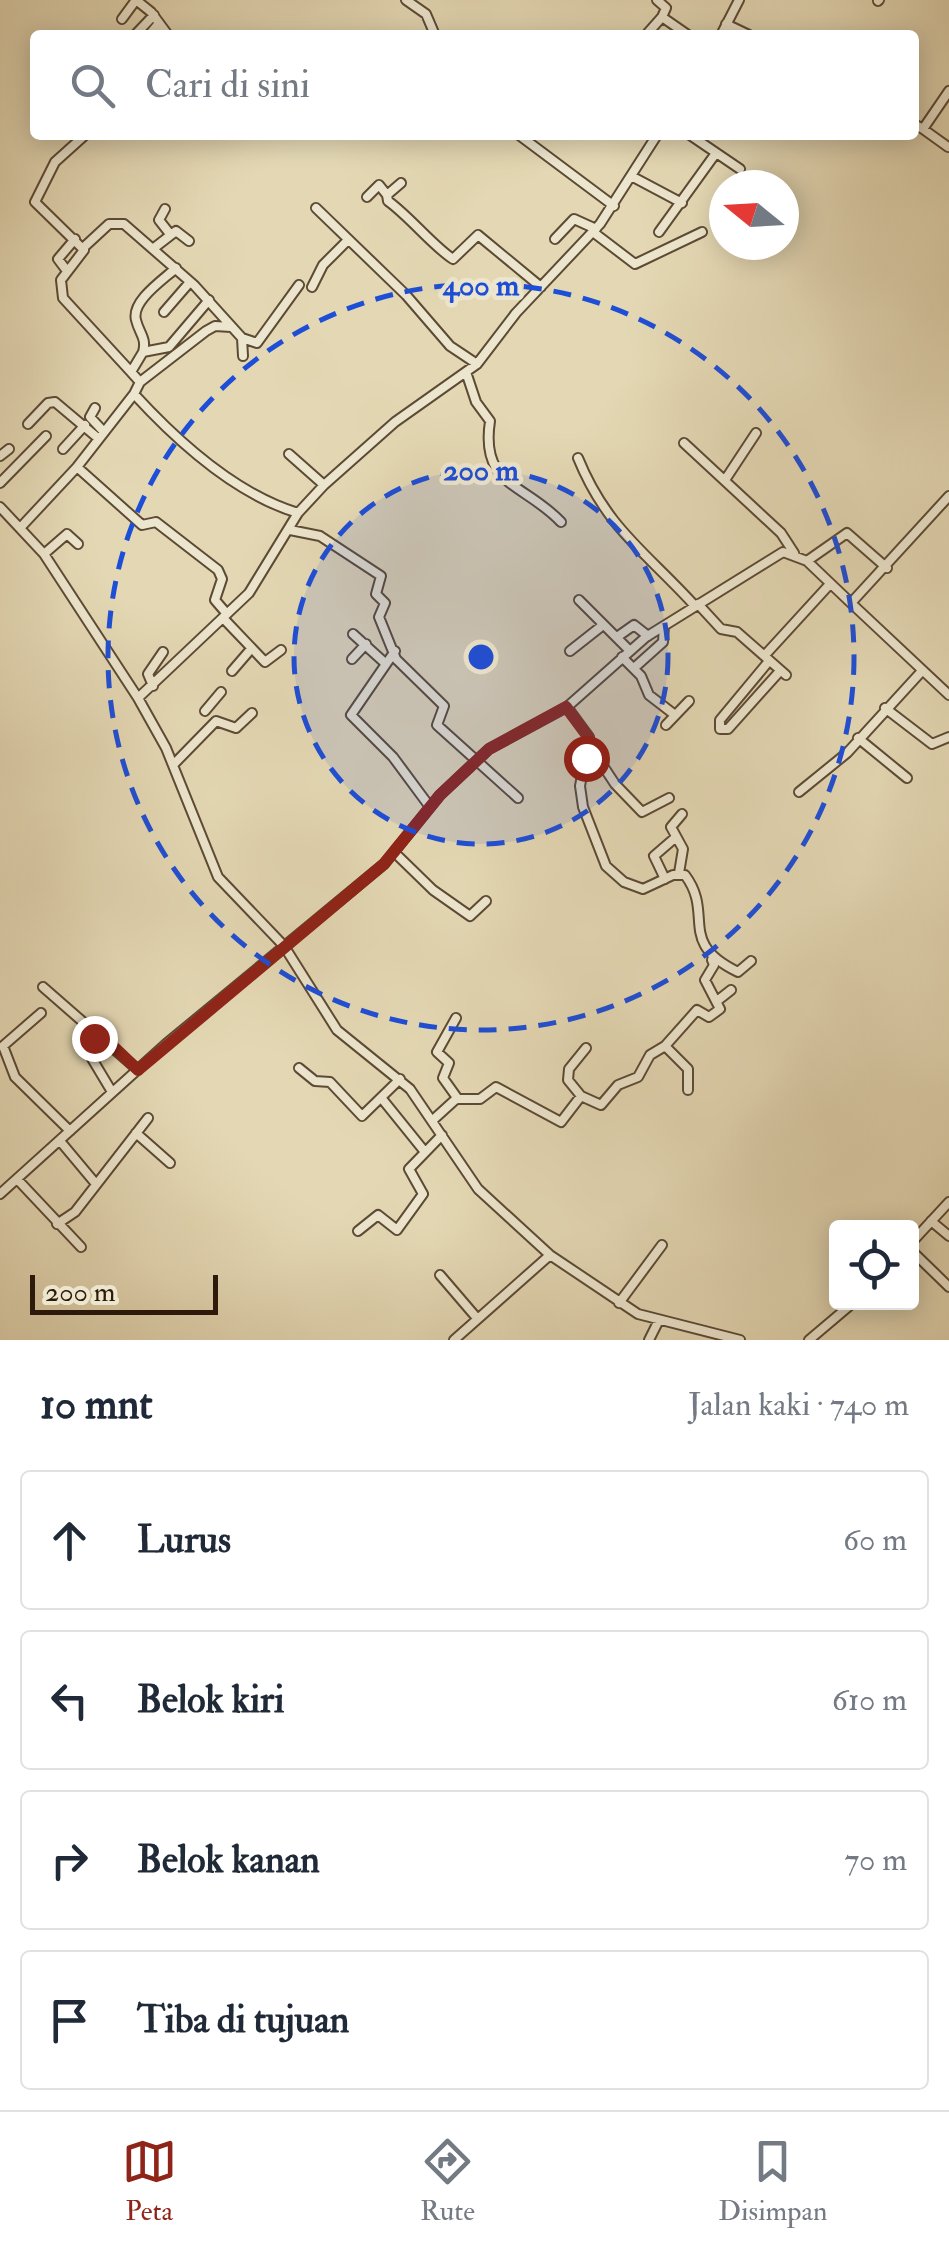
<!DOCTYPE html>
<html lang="id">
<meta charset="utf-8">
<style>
:root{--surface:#fff;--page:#f6f6f7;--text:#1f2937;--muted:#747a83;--line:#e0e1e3;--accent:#8f2418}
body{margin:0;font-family:"IM FELL Double Pica",serif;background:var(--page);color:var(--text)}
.controls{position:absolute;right:30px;bottom:30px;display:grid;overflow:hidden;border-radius:10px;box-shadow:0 5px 25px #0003}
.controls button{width:90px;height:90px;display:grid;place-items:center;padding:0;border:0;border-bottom:2px solid var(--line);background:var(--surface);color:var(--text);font:50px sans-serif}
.compass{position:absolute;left:709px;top:170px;width:90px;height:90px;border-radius:50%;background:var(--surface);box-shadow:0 5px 25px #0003;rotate:288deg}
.scale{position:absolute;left:30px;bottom:25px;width:188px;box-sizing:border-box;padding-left:10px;border:5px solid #2e1a0b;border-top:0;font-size:28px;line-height:35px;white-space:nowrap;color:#2e1a0b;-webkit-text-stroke:8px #ede6ce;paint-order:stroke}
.stop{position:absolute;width:30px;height:30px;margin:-22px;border:8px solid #8f2418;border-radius:50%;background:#fff}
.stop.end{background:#8f2418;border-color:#fff;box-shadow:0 2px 10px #0008}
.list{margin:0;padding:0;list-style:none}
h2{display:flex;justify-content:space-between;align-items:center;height:130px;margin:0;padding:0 40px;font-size:42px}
h2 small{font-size:32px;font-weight:400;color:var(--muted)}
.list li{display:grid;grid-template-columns:65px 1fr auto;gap:30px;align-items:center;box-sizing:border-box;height:140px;margin:0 20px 20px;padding:0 20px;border:2px solid var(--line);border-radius:10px}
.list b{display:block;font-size:38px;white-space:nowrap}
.list em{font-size:32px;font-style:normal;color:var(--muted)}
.icon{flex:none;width:55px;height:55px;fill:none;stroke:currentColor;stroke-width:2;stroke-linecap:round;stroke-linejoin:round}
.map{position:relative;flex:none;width:949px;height:1340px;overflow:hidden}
.search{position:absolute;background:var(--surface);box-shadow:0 5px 25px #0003;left:30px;right:30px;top:30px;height:110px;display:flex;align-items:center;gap:25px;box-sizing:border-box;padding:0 35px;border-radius:10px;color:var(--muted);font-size:38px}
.sheet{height:770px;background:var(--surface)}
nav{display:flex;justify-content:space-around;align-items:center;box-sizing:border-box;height:140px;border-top:2px solid var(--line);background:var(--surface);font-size:28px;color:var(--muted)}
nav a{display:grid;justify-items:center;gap:5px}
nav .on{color:var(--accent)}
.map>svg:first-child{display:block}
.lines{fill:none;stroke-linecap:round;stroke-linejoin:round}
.minor-casing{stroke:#5c4a35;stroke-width:12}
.minor{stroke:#ede6ce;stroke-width:8}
.route{stroke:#8f2418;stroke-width:12}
.ring{fill:none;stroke:#1d4ed8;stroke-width:5;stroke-dasharray:18 12}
.centre{fill:#1d4ed8;stroke:#ede6ce;stroke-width:5}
.ring-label{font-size:30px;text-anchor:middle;font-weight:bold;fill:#1d4ed8;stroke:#ede6ce;stroke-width:9;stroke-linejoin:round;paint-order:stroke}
</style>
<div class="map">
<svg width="949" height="1340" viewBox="0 0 949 1340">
<rect width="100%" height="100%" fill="#e4d8b4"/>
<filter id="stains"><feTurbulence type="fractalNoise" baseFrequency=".002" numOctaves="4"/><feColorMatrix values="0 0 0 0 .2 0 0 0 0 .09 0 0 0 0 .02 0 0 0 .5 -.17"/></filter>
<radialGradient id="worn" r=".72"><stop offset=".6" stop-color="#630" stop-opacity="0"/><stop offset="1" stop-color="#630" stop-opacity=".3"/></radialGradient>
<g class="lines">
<defs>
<path id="minor" d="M136 0 151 12 168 35
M406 0 426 14 435 35
M657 0 666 8 662 17
M878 1 879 0
M122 19 136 0
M726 24 749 35
M135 35 154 15
M149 35 159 23
M646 35 662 17 688 35
M721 35 739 0
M914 124 923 129 949 91
M923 129 948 147
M85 135 55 162 35 202 84 250 61 280 63 298 131 372
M519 135 614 206
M690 135 740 169
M633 177 682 203
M401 183 387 195 388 201C409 216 435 248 453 259L478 235 541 287
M367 197 379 185 387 195
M316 208 406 295 450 346 477 364
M165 209 159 220 170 234
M593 232 635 264 702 232
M659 232 716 153
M555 239 574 219 596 229
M83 248 109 224H124L194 285 242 338 257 343 299 285
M154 248 176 231 189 241
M67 271 58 259 75 239
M312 287 323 265 347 241
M164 312 190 282
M242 338 243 356
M143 352C147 338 139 333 136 320 131 301 163 280 176 268
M466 372 476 402 490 421C480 486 524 483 561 522
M140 382 206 331 215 326 231 327
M134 394C178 442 235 494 298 513
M95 408 90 417 104 432
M28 424 48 403 55 402 99 439
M684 443 781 533 794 553
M63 449 85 425
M289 454 324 485
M0 456 9 449
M578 458C607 529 646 552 695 606
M77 467 142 525 156 522 218 570 222 579 215 600 227 614
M725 480 756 433
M0 483 46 436
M0 507 44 554 138 698 166 748 218 877 284 946 337 1030 410 1089 478 1189 550 1255 638 1314 740 1340
M21 527 77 467 134 394 140 382 131 372 143 352 169 347 209 300
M290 530 320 536 381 576 376 594 385 603 379 617 396 659 444 706 437 725 518 798
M44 554 67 534 78 544
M807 561 847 533 887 568
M579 600 630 651
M851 603 949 695
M698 604 721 629 737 632 786 675
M223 618 265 662 281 650
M353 634 385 663
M617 637 634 625 648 636
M395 651 351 715 393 757 430 807
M570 651 603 625
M765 655 830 584
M622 657 641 676 649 695 675 715
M352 659 366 644
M769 661 720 720V729H728L780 671
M634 668 663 642 664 626
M232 671 251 649
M153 686 148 674 163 652
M138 698 249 593 298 513 324 485 395 422 477 364 516 313 600 224 657 135
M567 707 589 737 580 786 583 807 606 866 624 882 643 889 673 875H685C715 915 676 942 738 972L751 961
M885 708 932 744 949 737
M205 711 221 692
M666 725 689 701
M858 738 907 778
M590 746 615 784 642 812 669 798
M173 765 216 721 236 728 252 713
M799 792 847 753 921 672
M395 853 433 890 470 916 486 901
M679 873 683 849 671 827 682 814
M665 879 654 856 676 837
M43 987 138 1070
M717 1001 731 990
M41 1013 3 1046 15 1077 70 1131
M456 1018 437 1052 449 1063 443 1078 458 1099
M98 1032 88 1052 112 1092
M665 1046 688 1069V1090
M586 1048 569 1069 568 1080 581 1096 601 1105 618 1085 638 1077 650 1055 665 1046 697 1010 709 1017 720 1009 705 980 714 965 712 960
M299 1068 315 1081 330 1082 362 1116 400 1079
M383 1100 425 1152
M434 1119 456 1099H480L496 1087 561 1122 581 1096
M136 1133 170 1163
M60 1141 96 1184
M17 1179 81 1247
M0 1194 166 1044 384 864 440 795 489 749 567 707 646 637 783 552 807 561 851 603 949 496
M931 1221 949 1236
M57 1224 75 1212 148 1118
M358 1231 378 1215 397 1230 423 1194 409 1169 442 1135
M912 1242 949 1202
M912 1251 949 1287
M440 1275 476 1317
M619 1303 662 1245
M454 1340 550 1255
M649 1340 659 1320
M809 1340 854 1302"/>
</defs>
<use href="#minor" class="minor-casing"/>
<use href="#minor" class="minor"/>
</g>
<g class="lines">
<path class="route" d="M94 1038 98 1032 138 1070 384 864 440 795 489 749 566 707 589 738 586 758"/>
</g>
<circle cx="481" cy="657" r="187" fill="#1d4ed8" fill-opacity=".12"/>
<g class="ring">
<circle cx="481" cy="657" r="187"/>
<circle cx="481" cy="657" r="373"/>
</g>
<circle cx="481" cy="657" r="15" class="centre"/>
<g class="ring-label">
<text x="481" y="295">400 m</text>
<text x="481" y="480">200 m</text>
</g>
<rect width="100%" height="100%" filter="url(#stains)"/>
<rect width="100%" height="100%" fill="url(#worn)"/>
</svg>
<div class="controls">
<button><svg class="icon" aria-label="locate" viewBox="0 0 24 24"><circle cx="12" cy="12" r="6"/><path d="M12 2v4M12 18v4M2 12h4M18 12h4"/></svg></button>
</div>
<svg class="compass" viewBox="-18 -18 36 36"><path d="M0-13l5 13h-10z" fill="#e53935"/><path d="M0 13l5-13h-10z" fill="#747a83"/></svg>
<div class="scale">200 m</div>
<div class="stop" style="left:586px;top:758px"></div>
<div class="stop end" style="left:94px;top:1038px"></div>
<div class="search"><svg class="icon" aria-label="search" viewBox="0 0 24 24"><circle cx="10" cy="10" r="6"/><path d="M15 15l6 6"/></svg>Cari di sini</div>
</div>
<section class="sheet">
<h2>10 mnt<small>Jalan kaki · 740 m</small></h2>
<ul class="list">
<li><svg class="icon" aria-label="ahead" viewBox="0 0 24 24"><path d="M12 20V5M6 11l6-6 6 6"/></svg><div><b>Lurus</b></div><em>60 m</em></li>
<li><svg class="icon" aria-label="left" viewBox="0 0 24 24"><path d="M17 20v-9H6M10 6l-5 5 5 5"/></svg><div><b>Belok kiri</b></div><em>610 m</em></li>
<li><svg class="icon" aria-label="right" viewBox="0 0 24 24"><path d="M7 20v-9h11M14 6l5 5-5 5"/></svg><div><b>Belok kanan</b></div><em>70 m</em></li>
<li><svg class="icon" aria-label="arrive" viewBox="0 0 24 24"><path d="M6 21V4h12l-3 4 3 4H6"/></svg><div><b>Tiba di tujuan</b></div></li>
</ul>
</section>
<nav>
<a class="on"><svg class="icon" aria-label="map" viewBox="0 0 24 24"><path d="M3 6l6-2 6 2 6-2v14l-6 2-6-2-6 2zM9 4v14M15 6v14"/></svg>Peta</a>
<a><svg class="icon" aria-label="directions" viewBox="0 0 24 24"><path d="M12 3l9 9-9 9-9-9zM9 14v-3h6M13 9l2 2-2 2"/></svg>Rute</a>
<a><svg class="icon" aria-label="saved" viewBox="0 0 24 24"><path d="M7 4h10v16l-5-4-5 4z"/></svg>Disimpan</a>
</nav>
